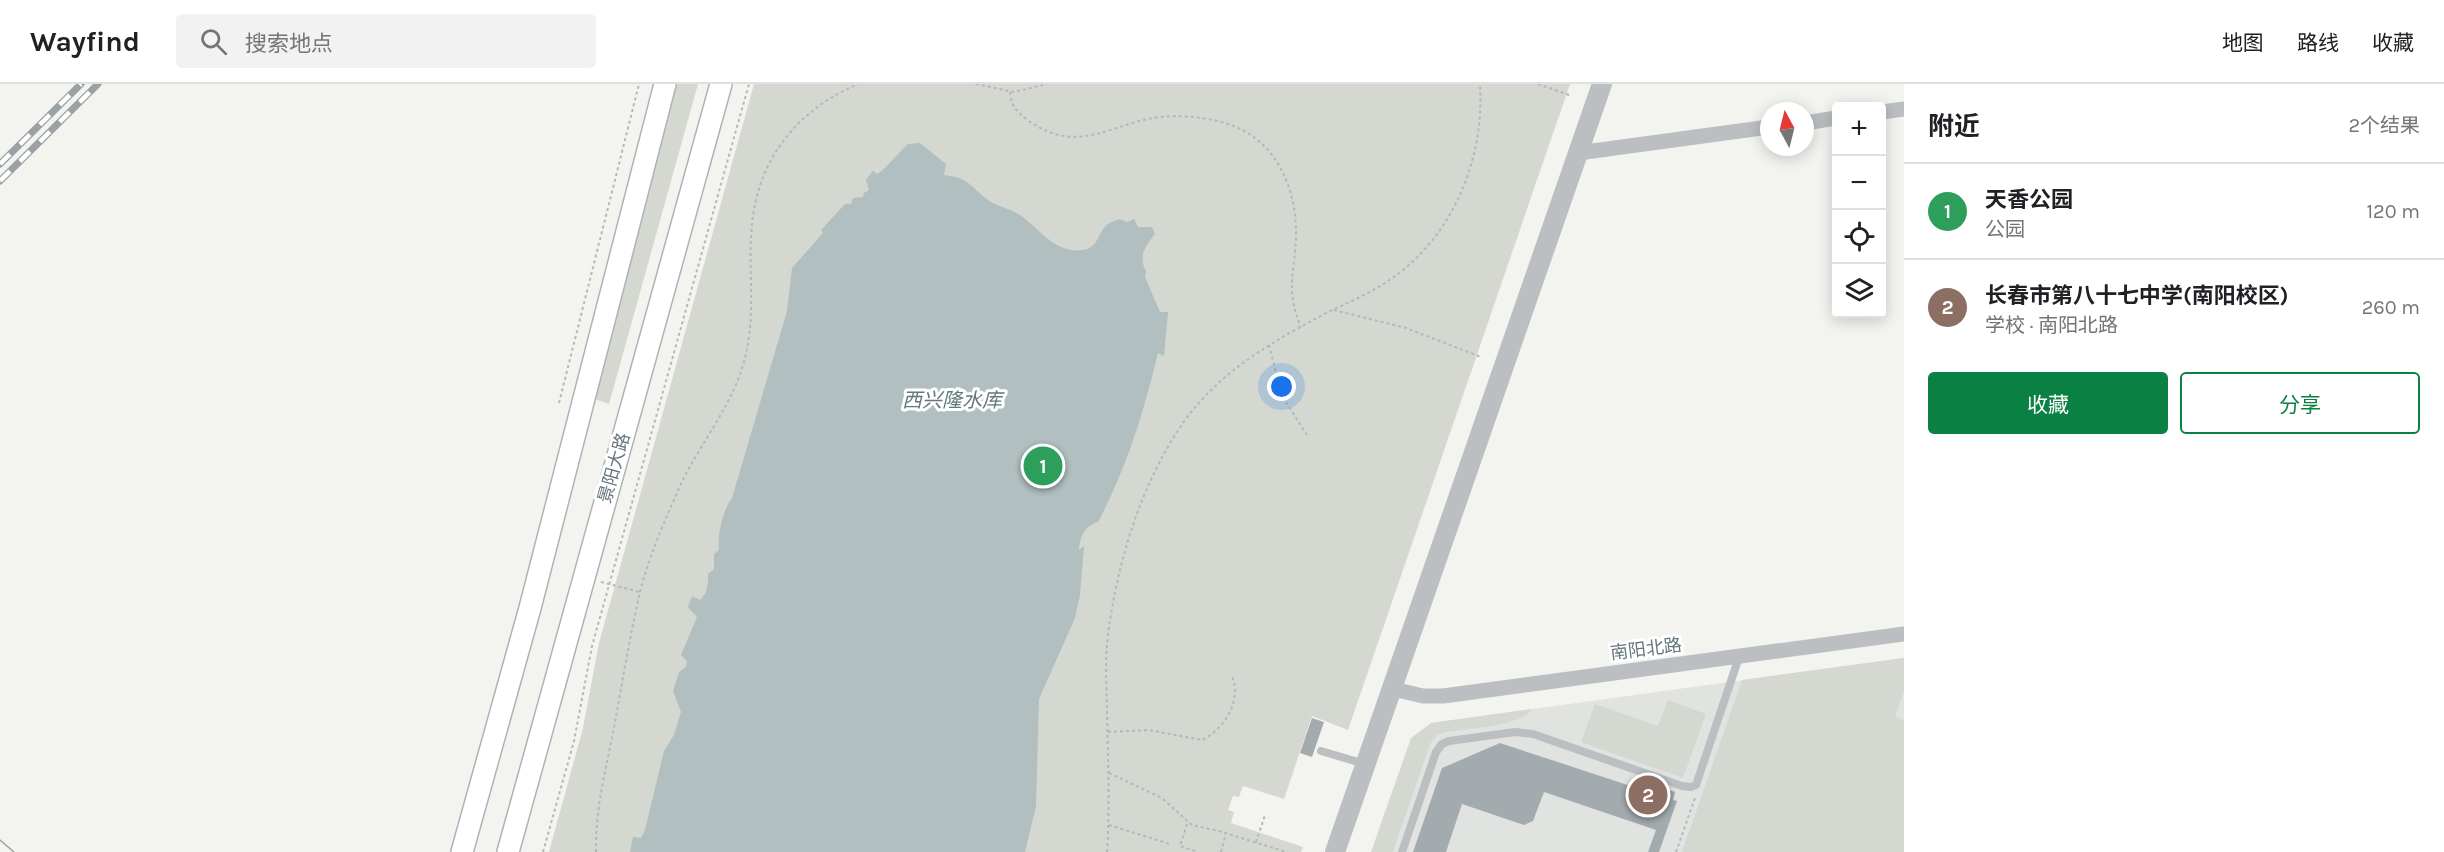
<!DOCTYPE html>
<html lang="zh">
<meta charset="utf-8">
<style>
:root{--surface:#fff;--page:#f2f2f2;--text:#202124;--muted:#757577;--line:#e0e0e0;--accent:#0b8043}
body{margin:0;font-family:Karla,"Noto Sans SC",sans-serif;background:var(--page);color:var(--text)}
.controls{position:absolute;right:18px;top:18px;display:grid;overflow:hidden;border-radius:6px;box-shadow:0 3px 15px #0003}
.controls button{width:54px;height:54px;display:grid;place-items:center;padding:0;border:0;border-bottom:2px solid var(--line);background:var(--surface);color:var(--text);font:30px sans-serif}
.compass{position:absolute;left:1760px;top:18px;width:54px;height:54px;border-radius:50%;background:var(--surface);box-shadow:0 3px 15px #0003;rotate:353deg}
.you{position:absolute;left:1282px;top:303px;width:21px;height:21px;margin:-15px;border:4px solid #fff;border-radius:50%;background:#1a73e8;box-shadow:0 0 0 9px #1a73e833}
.badge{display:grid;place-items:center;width:39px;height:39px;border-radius:50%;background:var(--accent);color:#fff;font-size:20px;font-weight:700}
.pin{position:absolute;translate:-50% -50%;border:3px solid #fff;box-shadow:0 2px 6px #0006}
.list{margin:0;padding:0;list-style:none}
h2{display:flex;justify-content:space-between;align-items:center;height:78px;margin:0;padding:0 24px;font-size:26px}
h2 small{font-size:20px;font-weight:400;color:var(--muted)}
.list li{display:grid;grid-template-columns:39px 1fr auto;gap:18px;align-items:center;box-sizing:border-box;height:96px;padding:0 24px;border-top:2px solid var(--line)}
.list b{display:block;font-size:22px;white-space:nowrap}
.list p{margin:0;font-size:20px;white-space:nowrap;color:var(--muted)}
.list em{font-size:20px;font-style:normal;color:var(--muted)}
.actions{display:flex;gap:12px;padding:18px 24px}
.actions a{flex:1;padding:14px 0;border:2px solid var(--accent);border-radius:6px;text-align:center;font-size:21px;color:var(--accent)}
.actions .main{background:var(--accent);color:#fff}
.icon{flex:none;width:33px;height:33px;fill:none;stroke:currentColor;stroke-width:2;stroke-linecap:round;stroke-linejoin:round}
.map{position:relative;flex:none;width:1904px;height:768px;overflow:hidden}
header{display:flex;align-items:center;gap:36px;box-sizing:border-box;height:84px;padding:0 30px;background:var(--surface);border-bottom:2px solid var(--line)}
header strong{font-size:28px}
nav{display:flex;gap:33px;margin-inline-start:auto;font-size:21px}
.search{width:420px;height:54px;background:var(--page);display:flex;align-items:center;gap:15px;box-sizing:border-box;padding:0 21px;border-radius:6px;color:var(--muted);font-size:22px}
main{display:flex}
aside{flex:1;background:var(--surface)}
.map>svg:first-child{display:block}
.built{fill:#e1e3e1}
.green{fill:#d4d8d0}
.water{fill:#b1bfc0}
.building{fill:#a3abae}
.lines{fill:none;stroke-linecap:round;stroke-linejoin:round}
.secondary-casing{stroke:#aeb3b6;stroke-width:24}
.path{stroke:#b5b8ba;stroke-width:2;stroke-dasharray:3 3;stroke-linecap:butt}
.service{stroke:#bbbfc1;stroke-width:8}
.minor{stroke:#bbbfc1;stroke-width:15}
.tertiary{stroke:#bbbfc1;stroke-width:20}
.secondary{stroke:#fff;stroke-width:21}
.tram{stroke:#9ba2a5;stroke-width:1.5}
.rail-casing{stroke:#9ba2a5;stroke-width:7}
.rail{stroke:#fff;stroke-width:4.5;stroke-dasharray:14;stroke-linecap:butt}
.labels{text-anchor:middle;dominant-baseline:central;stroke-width:6;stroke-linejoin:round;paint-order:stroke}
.street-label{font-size:18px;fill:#66767d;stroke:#fff}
.water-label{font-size:20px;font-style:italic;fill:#62787b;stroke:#fff}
</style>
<header>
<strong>Wayfind</strong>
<div class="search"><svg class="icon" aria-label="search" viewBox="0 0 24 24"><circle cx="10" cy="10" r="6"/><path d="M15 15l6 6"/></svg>搜索地点</div>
<nav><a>地图</a><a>路线</a><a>收藏</a></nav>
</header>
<main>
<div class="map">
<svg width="1904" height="768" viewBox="0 0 1904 768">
<rect width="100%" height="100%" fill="#f3f3f0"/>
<path class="built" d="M1904 574V768H1372L1431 639Z"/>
<path class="green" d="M676 0H698L609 320 595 315Z
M754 0H1570L1348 646 1312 632 1284 715 1243 702 1239 713 1233 712 1228 726 1234 728 1231 739 1303 763 1301 768H549L583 644 599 559Z
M1904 574V607L1895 632 1904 636V768H1682L1742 596Z
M1668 616 1706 630 1683 694 1581 658 1595 620 1658 642Z
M1532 625C1524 642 1465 645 1446 648L1437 651 1430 660 1393 768H1371L1411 654 1431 639Z"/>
<path class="water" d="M920 59 946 80 944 91C972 94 970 104 991 118 1000 123 1011 125 1020 131 1040 145 1055 170 1083 166 1097 164 1097 153 1104 144 1107 139 1114 137 1120 135L1127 138 1134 135 1138 143H1152L1155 150C1145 162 1138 173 1146 187L1145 193 1160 228H1168L1164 272 1158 269C1144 328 1126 385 1098 438 1084 442 1080 453 1079 466L1084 462 1080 511 1075 534 1039 615 1036 722 1025 768H630L633 753 641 754 645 746 664 667 674 651 681 628 673 607 679 588 686 583 687 577 681 571 697 533 688 523 692 512 700 516C708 509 708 500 708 490L714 485V470L719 466C717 452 723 425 732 414L787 227 792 184 823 149 821 146 845 120H851L853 114 863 113 864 109 869 106 866 96 873 87 877 90C885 86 899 68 908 60Z"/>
<path class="building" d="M1312 634 1324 638 1312 673 1300 669Z
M1500 659 1652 709 1655 701 1675 708 1673 716 1677 717 1659 768H1648L1656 746 1544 708 1533 737 1524 741 1462 720 1446 768H1413L1442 684Z"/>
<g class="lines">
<defs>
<path id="secondary" d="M462 768 530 524 665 0
M508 768 721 0"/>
</defs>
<use href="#secondary" class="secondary-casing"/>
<path class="path" d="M976 0 1014 8 1047 0
M1538 0 1572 12
M1010 8C1011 23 1017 28 1029 37 1079 72 1110 39 1160 33 1182 31 1207 33 1228 40 1275 55 1296 102 1296 149 1296 187 1284 204 1301 243
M1334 226 1406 244 1481 273
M1269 261 1282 312 1307 351
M559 319 639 0
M601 498 640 508
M1108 648 1149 646 1202 656C1225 645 1242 616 1232 592
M1109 689 1162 714 1192 741 1219 747 1286 768
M1187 740 1180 762 1198 768
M1109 741 1170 760
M1256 758 1265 731
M543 768 574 657 592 562 749 0
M596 768C595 724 607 681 615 638 623 595 630 551 640 508 649 472 665 436 680 402 699 361 730 325 743 281 764 212 733 147 771 76 791 40 821 16 858 0
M1107 768C1110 723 1108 678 1107 633 1107 609 1105 584 1107 559 1115 491 1134 421 1169 361 1207 294 1264 262 1330 227 1350 218 1370 209 1388 197 1452 155 1485 75 1480 0
M1221 768 1226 749
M1676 768 1695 714"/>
<path class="service" d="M1321 667 1365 680
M1402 768 1436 668 1442 660 1449 657 1515 648 1533 650 1682 702 1691 703 1696 701 1739 573"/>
<path class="minor" d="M1882 28 1904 25
M1805 39 1836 34
M1578 69 1769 43
M1393 605 1423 612H1443L1904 550"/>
<path class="tertiary" d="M1335 768 1602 0"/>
<use href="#secondary" class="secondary"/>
<path class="tram" d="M0 756 14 768"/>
<defs>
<path id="rail" d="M0 80 81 0
M0 97 98 0"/>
</defs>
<use href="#rail" class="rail-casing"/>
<use href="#rail" class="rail"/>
</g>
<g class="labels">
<g class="street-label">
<text transform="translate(614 384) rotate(-74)">景阳大路</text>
<text transform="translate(1646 565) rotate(-7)">南阳北路</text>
</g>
<g class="water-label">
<text x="952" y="316">西兴隆水库</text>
</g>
</g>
</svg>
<div class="controls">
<button>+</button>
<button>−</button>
<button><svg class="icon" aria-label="locate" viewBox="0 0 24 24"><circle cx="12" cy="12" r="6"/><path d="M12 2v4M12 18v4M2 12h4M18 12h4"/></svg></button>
<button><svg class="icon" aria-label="layers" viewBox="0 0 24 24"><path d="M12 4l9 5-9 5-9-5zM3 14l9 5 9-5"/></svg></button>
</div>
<svg class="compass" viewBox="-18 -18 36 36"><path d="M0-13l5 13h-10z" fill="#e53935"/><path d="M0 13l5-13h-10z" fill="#757577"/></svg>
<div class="you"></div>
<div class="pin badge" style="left:1043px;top:382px;background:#2e9e5b">1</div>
<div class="pin badge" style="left:1648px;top:711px;background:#8d6e63">2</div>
</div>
<aside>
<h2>附近<small>2个结果</small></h2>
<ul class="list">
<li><span class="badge" style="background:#2e9e5b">1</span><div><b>天香公园</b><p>公园</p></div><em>120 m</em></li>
<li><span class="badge" style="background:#8d6e63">2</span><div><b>长春市第八十七中学(南阳校区)</b><p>学校 · 南阳北路</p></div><em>260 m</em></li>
</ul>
<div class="actions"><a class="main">收藏</a><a>分享</a></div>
</aside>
</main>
